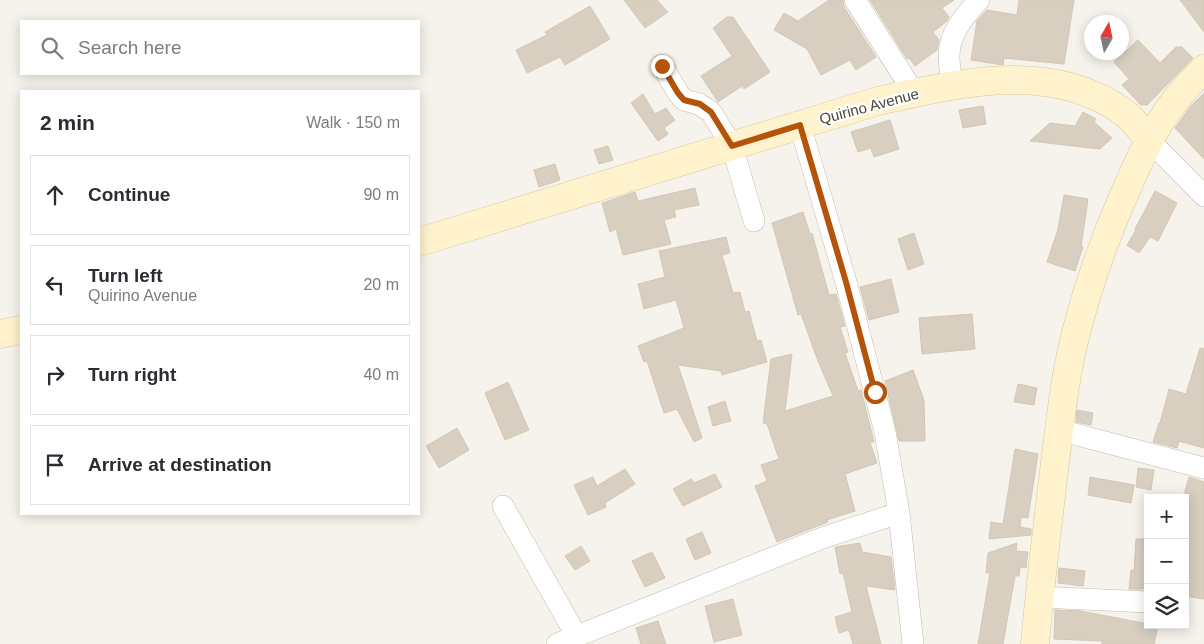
<!DOCTYPE html>
<meta charset="utf-8">
<style>
:root{--surface:#fff;--page:#f7f7f7;--text:#2b2b33;--muted:#7c7c81;--line:#e1e1e2}
body{margin:0;font-family:Helvetica,sans-serif;background:var(--page);color:var(--text)}
.controls{position:absolute;right:15px;bottom:15px;display:grid;overflow:hidden;border-radius:0px;box-shadow:0 2px 12px #0003}
.controls button{width:45px;height:45px;display:grid;place-items:center;padding:0;border:0;border-bottom:1px solid var(--line);background:var(--surface);color:var(--text);font:25px sans-serif}
.compass{position:absolute;left:1084px;top:15px;width:45px;height:45px;border-radius:50%;background:var(--surface);box-shadow:0 2px 12px #0003;rotate:9deg}
.stop{position:absolute;width:15px;height:15px;margin:-11px;border:4px solid #b45309;border-radius:50%;background:#fff}
.stop.end{background:#b45309;border-color:#fff;box-shadow:0 1px 5px #0008}
.list{margin:0;padding:0;list-style:none}
h2{display:flex;justify-content:space-between;align-items:center;height:65px;margin:0;padding:0 20px;font-size:21px}
h2 small{font-size:16px;font-weight:400;color:var(--muted)}
.list li{display:grid;grid-template-columns:32px 1fr auto;gap:15px;align-items:center;box-sizing:border-box;height:80px;margin:0 10px 10px;padding:0 10px;border:1px solid var(--line);border-radius:0px}
.list b{display:block;font-size:19px;white-space:nowrap}
.list p{margin:0;font-size:16px;white-space:nowrap;color:var(--muted)}
.list em{font-size:16px;font-style:normal;color:var(--muted)}
.icon{flex:none;width:28px;height:28px;fill:none;stroke:currentColor;stroke-width:2;stroke-linecap:round;stroke-linejoin:round}
.map{position:relative;flex:none;width:1204px;height:644px;overflow:hidden}
.search{position:absolute;background:var(--surface);box-shadow:0 2px 12px #0003;left:20px;top:20px;width:400px;height:55px;display:flex;align-items:center;gap:12px;box-sizing:border-box;padding:0 18px;border-radius:0px;color:var(--muted);font-size:19px}
.panel{position:absolute;background:var(--surface);box-shadow:0 2px 12px #0003;left:20px;top:90px;width:400px;height:425px;border-radius:0px}
.map>svg:first-child{display:block}
.building{fill:#d8cfc1;stroke:#d3c7b4}
.lines{fill:none;stroke-linecap:round;stroke-linejoin:round}
.street-casing{stroke:#c2bbae;stroke-width:22}
.secondary-casing{stroke:#d6c79b;stroke-width:29}
.street{stroke:#fff;stroke-width:21}
.secondary{stroke:#fff3cd;stroke-width:28}
.route{stroke:#b45309;stroke-width:6}
.labels{text-anchor:middle;dominant-baseline:central;stroke-width:4.5;stroke-linejoin:round;paint-order:stroke}
.street-label{font-size:15px;fill:#4b4439;stroke:#fff}
</style>
<div class="map">
<svg width="1204" height="644" viewBox="0 0 1204 644">
<rect width="100%" height="100%" fill="#f6f3ec"/>
<path class="building" d="M624 0H657L668 12 645 28Z
M829 0H843L844 7 876 57 856 70 850 60 821 75 807 49 774 30 784 13 798 21Z
M870 0H954L942 8 949 17 947 21 933 32 939 40 937 50 915 66 909 58 907 59Z
M1019 0H1074L1064 64 1004 58 1003 65 971 60 977 21 987 10 1017 15Z
M1180 0H1204V32Z
M590 6 610 39 565 65 560 57 527 73 516 50 547 35 545 32Z
M727 17H733L770 72 744 89 742 86 718 102 701 76 732 56 713 28Z
M1138 40 1160 63 1176 47H1182L1193 58 1147 105H1141L1122 85 1129 79 1114 62Z
M1204 93V159L1175 128 1190 107Z
M643 94 655 114 666 108 675 120 664 128 668 134 658 141 631 103Z
M983 106 986 124 963 128 959 110Z
M1083 112 1096 119 1094 122 1112 138 1100 149 1030 141 1050 123 1075 126Z
M890 120 899 149 874 157 871 148 858 152 851 132Z
M608 146 613 160 599 164 594 150Z
M555 164 560 180 539 187 534 170Z
M695 188 699 205 674 210 676 217 664 220 671 244 623 255 616 229 610 232 602 203 635 192 638 201Z
M1155 191 1177 203 1158 241 1150 237 1139 253 1127 245 1136 230 1135 229Z
M1064 195 1088 199 1081 247H1083L1075 271 1047 262 1058 229Z
M803 212 810 234 812 233 829 295 836 294 845 326 840 327 848 352 845 353 858 391 861 390 874 442H870L877 463 845 474 855 511 827 520 828 522 777 542 755 486 767 481 761 465 779 459 767 424 763 423 771 359 792 354 785 411 833 396 818 361 801 314 798 315 772 223Z
M914 233 924 264 908 270 898 239Z
M726 237 730 253 722 255 733 293 740 292 745 312 749 311 757 341 761 340 767 362 722 375 721 371 678 365 702 438 694 442 677 409 664 413 647 361 644 362 638 346 684 328 676 300 644 309 638 284 665 277 659 251Z
M891 279 899 312 869 320 860 287Z
M972 314 975 349 922 354 919 318Z
M1200 348 1204 349V448L1179 441 1177 448 1153 442 1159 423H1160L1169 389 1186 394Z
M913 370 924 400 925 441H899L885 381Z
M508 382 529 430 505 440 485 393Z
M1018 384 1037 388 1034 405 1014 402Z
M725 401 731 421 713 426 708 407Z
M1077 410 1093 413 1091 425 1076 422Z
M457 428 469 450 439 468 426 446Z
M1015 449 1038 454 1028 518 1021 517 1020 527 1031 529V535L989 539 991 522 1003 524Z
M1138 468 1154 470 1151 490 1136 487Z
M625 469 635 484 605 503 606 507 588 515 574 485 593 477 597 486Z
M715 474 722 487 683 506 673 489 691 479 694 483Z
M1090 477 1134 485 1131 503 1088 495Z
M1189 477 1204 482V599L1185 596V491Z
M702 532 711 553 695 560 686 539Z
M1136 539H1148L1147 589H1129L1131 570H1134Z
M860 543 862 552 891 557 895 590 866 586 881 644H853L849 630 839 633 835 617 852 612 843 573 840 574 835 547Z
M1017 543 1016 551 1028 552 1026 568 1020 567 1019 576H1015L1003 644H978L990 573H986L988 553Z
M581 546 590 561 575 570 565 556Z
M652 552 665 578 645 587 632 561Z
M1059 568 1085 571 1083 586 1058 583Z
M733 599 742 635 714 642 705 606Z
M1055 610 1081 611 1148 624V625H1158L1154 644H1102V641L1054 639Z
M658 621 666 644H641L636 628Z"/>
<g class="lines">
<defs>
<path id="street" d="M855 0 914 93
M662 65 678 93 684 100 699 104 711 112 732 146 754 221
M952 86C951 73 947 59 950 46 954 28 967 13 979 0
M800 125 846 282 885 432 899 513 913 644
M1149 140 1204 196
M1059 430 1204 468
M503 506 576 635
M1039 597 1148 602
M557 644 825 537 899 513"/>
<path id="secondary" d="M419 242 878 101C959 83 1053 59 1126 114 1134 121 1142 131 1149 140
M0 334 21 330
M1035 644C1040 586 1047 529 1054 471 1060 425 1064 379 1076 333 1088 286 1104 240 1124 195 1145 145 1164 106 1204 69"/>
</defs>
<use href="#street" class="street-casing"/>
<use href="#secondary" class="secondary-casing"/>
<use href="#street" class="street"/>
<use href="#secondary" class="secondary"/>
</g>
<g class="lines">
<path class="route" d="M662 66 678 93 684 100 700 104 711 112 732 146 800 125 846 282 875 392"/>
</g>
<g class="labels">
<g class="street-label">
<text transform="translate(869 106) rotate(-15)">Quirino Avenue</text>
</g>
</g>
</svg>
<div class="controls">
<button>+</button>
<button>−</button>
<button><svg class="icon" aria-label="layers" viewBox="0 0 24 24"><path d="M12 4l9 5-9 5-9-5zM3 14l9 5 9-5"/></svg></button>
</div>
<svg class="compass" viewBox="-18 -18 36 36"><path d="M0-13l5 13h-10z" fill="#e53935"/><path d="M0 13l5-13h-10z" fill="#7c7c81"/></svg>
<div class="stop" style="left:875px;top:392px"></div>
<div class="stop end" style="left:662px;top:66px"></div>
<div class="search"><svg class="icon" aria-label="search" viewBox="0 0 24 24"><circle cx="10" cy="10" r="6"/><path d="M15 15l6 6"/></svg>Search here</div>
<section class="panel">
<h2>2 min<small>Walk · 150 m</small></h2>
<ul class="list">
<li><svg class="icon" aria-label="ahead" viewBox="0 0 24 24"><path d="M12 20V5M6 11l6-6 6 6"/></svg><div><b>Continue</b></div><em>90 m</em></li>
<li><svg class="icon" aria-label="left" viewBox="0 0 24 24"><path d="M17 20v-9H6M10 6l-5 5 5 5"/></svg><div><b>Turn left</b><p>Quirino Avenue</p></div><em>20 m</em></li>
<li><svg class="icon" aria-label="right" viewBox="0 0 24 24"><path d="M7 20v-9h11M14 6l5 5-5 5"/></svg><div><b>Turn right</b></div><em>40 m</em></li>
<li><svg class="icon" aria-label="arrive" viewBox="0 0 24 24"><path d="M6 21V4h12l-3 4 3 4H6"/></svg><div><b>Arrive at destination</b></div></li>
</ul>
</section>
</div>
